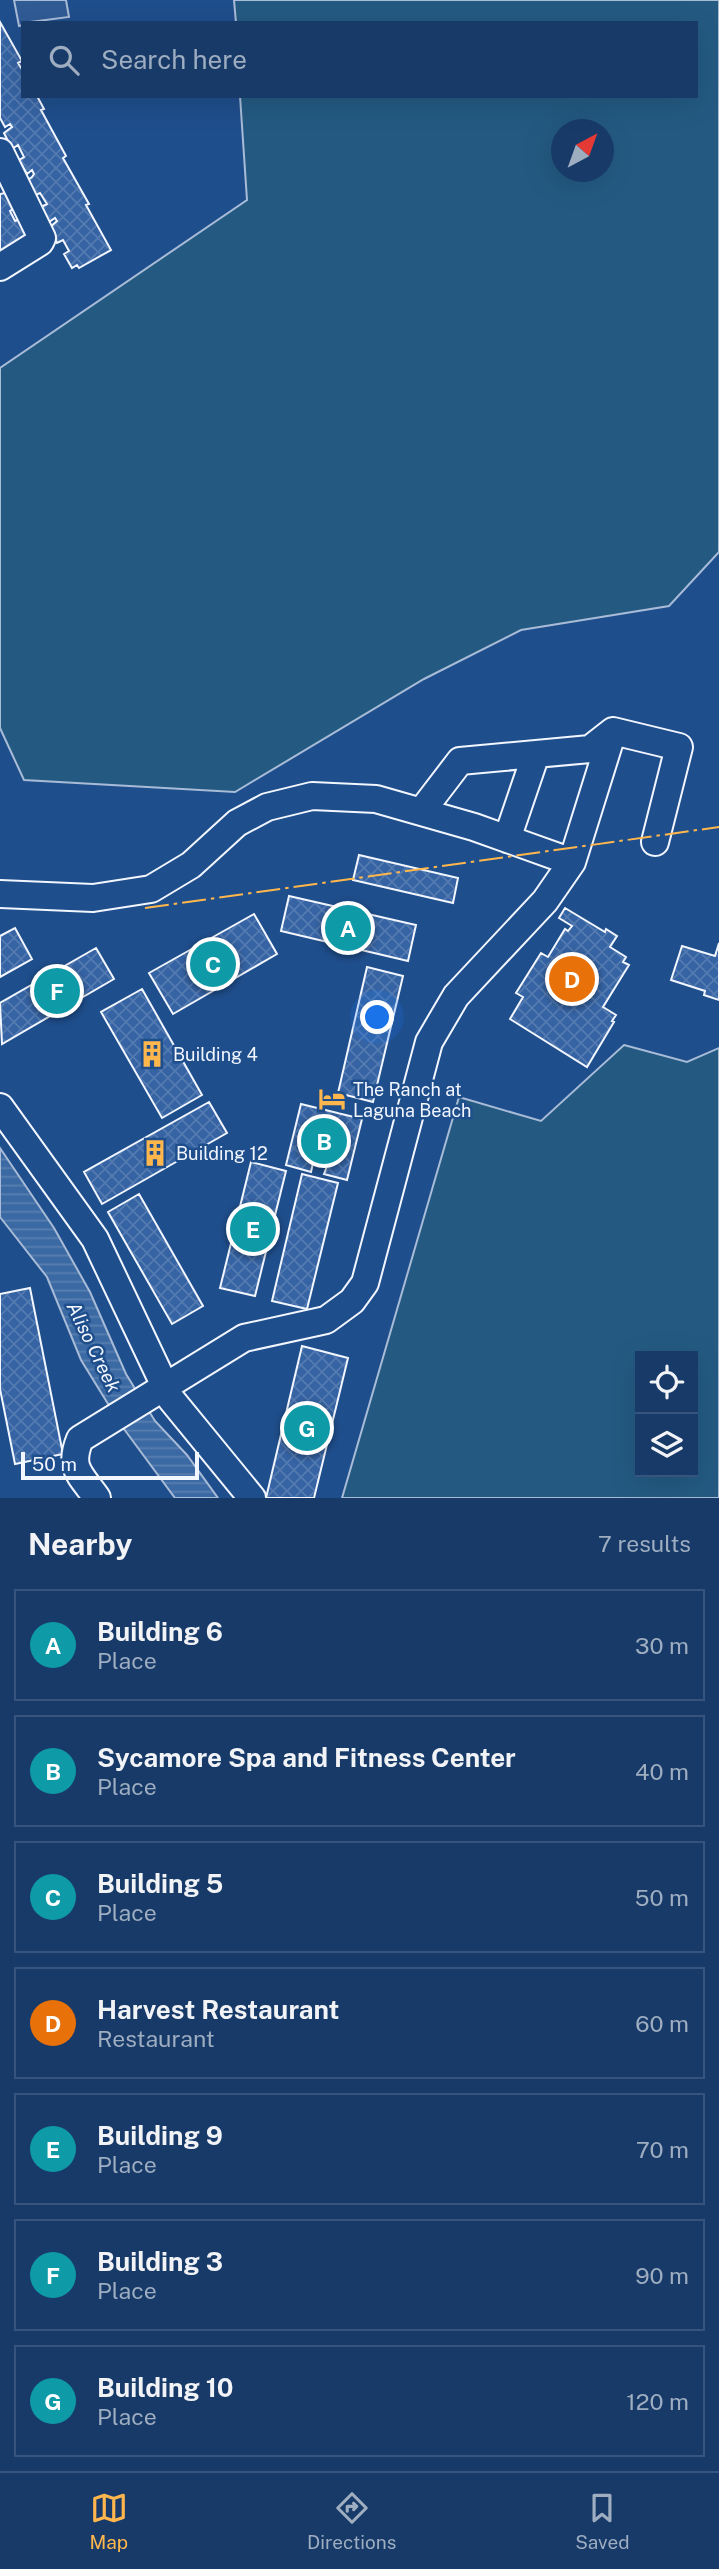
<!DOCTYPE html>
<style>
:root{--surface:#173a69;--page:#20416f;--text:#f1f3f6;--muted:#9eadc0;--line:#36547d;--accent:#ffb74d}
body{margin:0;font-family:"Public Sans",sans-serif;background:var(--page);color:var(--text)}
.controls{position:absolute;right:21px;bottom:21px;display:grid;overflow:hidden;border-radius:0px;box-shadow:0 7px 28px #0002}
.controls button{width:63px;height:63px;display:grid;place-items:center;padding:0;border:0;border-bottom:2px solid var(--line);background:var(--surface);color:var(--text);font:35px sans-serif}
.compass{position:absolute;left:551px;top:119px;width:63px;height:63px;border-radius:50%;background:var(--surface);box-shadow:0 7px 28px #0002;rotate:41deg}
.scale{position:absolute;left:21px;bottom:18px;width:178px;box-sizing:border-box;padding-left:7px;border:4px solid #f2f6ff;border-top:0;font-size:19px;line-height:24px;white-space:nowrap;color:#f2f6ff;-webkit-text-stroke:5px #1f4e8c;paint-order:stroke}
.you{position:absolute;left:378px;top:1018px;width:24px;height:24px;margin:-18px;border:5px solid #fff;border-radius:50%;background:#1a73e8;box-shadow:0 0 0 10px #1a73e833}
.badge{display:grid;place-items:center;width:46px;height:46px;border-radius:50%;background:var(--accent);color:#fff;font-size:23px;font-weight:700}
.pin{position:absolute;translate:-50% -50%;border:4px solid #fff;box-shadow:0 2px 7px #0006}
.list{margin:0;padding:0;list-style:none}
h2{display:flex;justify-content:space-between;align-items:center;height:91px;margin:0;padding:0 28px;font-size:30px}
h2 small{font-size:23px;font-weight:400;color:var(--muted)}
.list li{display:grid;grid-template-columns:46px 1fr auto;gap:21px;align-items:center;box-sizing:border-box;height:112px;margin:0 14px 14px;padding:0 14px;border:2px solid var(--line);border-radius:0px}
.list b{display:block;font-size:26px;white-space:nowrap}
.list p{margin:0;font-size:23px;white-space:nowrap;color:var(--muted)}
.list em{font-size:23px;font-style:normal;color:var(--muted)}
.icon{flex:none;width:38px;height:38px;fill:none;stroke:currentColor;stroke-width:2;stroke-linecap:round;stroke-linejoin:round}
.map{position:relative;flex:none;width:719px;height:1498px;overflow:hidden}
.search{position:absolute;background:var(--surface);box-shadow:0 7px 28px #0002;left:21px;right:21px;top:21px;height:77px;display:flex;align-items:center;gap:18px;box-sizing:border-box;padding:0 24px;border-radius:0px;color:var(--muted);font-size:26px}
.sheet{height:973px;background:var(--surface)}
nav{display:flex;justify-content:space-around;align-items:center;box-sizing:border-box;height:98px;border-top:2px solid var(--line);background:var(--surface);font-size:19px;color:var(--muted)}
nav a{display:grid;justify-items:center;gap:4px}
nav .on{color:var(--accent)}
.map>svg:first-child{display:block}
.grass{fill:#245a82;stroke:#a8bbd7;stroke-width:2;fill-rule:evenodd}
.parking{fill:#305b95;stroke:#a8bbd7;stroke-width:2}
.water{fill:url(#water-rules);stroke:#a8bbd7;stroke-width:2}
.building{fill:url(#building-cross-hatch);stroke:#f2f6ff;stroke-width:2}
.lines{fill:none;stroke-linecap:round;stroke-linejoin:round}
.minor-casing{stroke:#f2f6ff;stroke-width:30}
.minor{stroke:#1f4e8c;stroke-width:26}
.power{stroke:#ffb74d;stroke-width:2;stroke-dasharray:24 5 3.5 5;stroke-linecap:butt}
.labels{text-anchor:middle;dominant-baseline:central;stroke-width:5;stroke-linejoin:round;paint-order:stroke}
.poi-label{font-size:18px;fill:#f2f6ff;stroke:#1f4e8c;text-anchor:start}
.water-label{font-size:19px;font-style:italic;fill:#f2f6ff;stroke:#1f4e8c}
</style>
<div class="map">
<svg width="719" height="1498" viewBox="0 0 719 1498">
<defs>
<pattern id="water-rules" width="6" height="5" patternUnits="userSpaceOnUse" patternTransform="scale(1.75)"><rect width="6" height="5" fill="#3b69a3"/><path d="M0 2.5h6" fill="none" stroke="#587fb1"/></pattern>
<pattern id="building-cross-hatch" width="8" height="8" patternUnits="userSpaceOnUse" patternTransform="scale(1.75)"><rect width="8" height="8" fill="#3563a3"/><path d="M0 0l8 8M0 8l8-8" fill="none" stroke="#537ab1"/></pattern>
</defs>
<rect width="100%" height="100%" fill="#1f4e8c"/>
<path class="grass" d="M234 0H719V552L669 606 521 630 424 679 235 792 24 780 0 728V368L247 200 240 96H696V23H236ZM562 130H604V172H562Z
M624 1045 687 1062 719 1048V1498H342L459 1097 541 1121ZM693 1356V1472H640V1356Z"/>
<path class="parking" d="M14 0H66L69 17 23 23V25L19 26Z"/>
<path class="water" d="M0 1148 54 1228 90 1292 126 1374 155 1421 187 1455 218 1498H175L121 1425 81 1360 47 1277 0 1217Z"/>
<path class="building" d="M0 22 22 61 18 63 23 71V96H37L44 109 41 110 66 156 63 158 89 204 86 205 111 250 79 268 77 265 72 268 64 254 69 251 63 240 57 243 49 228 57 221 55 218 49 222 41 207 47 204 40 193 34 196 26 181 32 177 34 174 32 170 27 174 19 160 24 157 18 145 12 149 4 133 12 127 10 124 5 127 0 118Z
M5 193 14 208 10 211 15 221 20 219 29 235 0 254V194Z
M359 855 458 878 453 903 353 880Z
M289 896 416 925 408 961 281 931Z
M565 908 605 932 606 929 617 936 610 947 626 957 623 962 629 965 603 1007 616 1015 612 1021 614 1022 587 1067 510 1019 523 997 516 993 541 953 548 957 565 929 568 931 572 926 559 918Z
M254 914 277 954 173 1014 149 973Z
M15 928 32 959 0 977V936Z
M719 943V1000L704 995 705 991 671 980 682 946 715 956Z
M96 948 114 979 2 1044 0 1003Z
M367 967 403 976 373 1102 338 1093Z
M142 989 202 1095 162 1118 101 1012Z
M209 1102 227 1133 102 1204 84 1172Z
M301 1104 362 1119 347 1180 324 1174 327 1166 313 1163 311 1172 286 1165Z
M251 1162 286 1171 255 1296 220 1288Z
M302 1174 338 1183 307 1309 272 1301Z
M139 1194 203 1306 172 1324 108 1212Z
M30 1288 63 1454 15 1464 0 1389V1294Z
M302 1346 348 1358 314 1498H266Z"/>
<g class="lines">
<defs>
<path id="minor" d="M0 152 42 238 40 242 0 267
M421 812 460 761 590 749 613 731 679 747 655 842
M507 839 536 754
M0 894 93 898 151 889 191 865 237 823 267 807 312 796 376 799 474 827 572 862
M0 1107 95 1239 171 1399 252 1498
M97 1498C80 1474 68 1468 80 1439L244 1338 326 1320 352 1301 365 1283 429 1042 456 996 545 901 572 862 613 731"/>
</defs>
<use href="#minor" class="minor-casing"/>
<use href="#minor" class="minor"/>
<path class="power" d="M145 908 719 827"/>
</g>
<defs>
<symbol id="building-bare" viewBox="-9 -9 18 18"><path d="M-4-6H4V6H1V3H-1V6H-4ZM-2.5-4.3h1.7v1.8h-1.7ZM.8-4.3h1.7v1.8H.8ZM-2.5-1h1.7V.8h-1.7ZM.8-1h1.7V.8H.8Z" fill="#ffb74d" stroke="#1f4e8c" stroke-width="2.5" paint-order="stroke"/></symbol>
<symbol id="hotel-bare" viewBox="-9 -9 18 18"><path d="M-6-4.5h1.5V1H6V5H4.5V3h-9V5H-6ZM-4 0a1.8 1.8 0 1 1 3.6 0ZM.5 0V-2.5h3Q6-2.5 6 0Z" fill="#ffb74d" stroke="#1f4e8c" stroke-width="2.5" paint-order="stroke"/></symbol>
</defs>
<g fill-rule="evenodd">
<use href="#building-bare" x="133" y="1035" width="38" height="38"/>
<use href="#hotel-bare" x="313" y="1080" width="38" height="38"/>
<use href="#building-bare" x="136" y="1134" width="38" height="38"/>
</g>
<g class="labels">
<g class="poi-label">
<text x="173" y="1054">Building 4</text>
<text x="353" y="1089">The Ranch at<tspan x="353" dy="21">Laguna Beach</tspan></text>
<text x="176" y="1153">Building 12</text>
</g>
<g class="water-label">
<text transform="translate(94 1347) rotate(64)">Aliso Creek</text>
</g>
</g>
</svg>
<div class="controls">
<button><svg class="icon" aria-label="locate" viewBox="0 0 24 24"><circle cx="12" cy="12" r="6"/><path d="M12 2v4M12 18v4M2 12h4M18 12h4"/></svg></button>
<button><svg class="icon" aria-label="layers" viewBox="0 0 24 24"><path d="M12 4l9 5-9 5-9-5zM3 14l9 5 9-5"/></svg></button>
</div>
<svg class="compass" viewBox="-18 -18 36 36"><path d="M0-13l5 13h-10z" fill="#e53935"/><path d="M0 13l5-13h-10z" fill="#9eadc0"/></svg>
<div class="scale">50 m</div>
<div class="you"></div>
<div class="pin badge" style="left:348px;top:928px;background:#0f9aa8">A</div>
<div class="pin badge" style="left:324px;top:1141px;background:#0f9aa8">B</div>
<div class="pin badge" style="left:213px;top:964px;background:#0f9aa8">C</div>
<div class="pin badge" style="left:572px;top:979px;background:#e8710a">D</div>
<div class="pin badge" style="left:253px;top:1229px;background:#0f9aa8">E</div>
<div class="pin badge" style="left:57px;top:991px;background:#0f9aa8">F</div>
<div class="pin badge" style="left:307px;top:1428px;background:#0f9aa8">G</div>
<div class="search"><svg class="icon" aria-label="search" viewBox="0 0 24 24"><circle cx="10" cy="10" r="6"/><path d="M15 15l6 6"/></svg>Search here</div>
</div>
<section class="sheet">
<h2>Nearby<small>7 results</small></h2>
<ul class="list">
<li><span class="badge" style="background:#0f9aa8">A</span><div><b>Building 6</b><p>Place</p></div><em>30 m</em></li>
<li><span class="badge" style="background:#0f9aa8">B</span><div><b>Sycamore Spa and Fitness Center</b><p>Place</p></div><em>40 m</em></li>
<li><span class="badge" style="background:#0f9aa8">C</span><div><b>Building 5</b><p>Place</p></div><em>50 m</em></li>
<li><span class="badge" style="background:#e8710a">D</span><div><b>Harvest Restaurant</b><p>Restaurant</p></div><em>60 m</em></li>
<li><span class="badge" style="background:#0f9aa8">E</span><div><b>Building 9</b><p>Place</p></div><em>70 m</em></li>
<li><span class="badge" style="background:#0f9aa8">F</span><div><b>Building 3</b><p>Place</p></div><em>90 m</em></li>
<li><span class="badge" style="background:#0f9aa8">G</span><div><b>Building 10</b><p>Place</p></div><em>120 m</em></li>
</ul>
</section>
<nav>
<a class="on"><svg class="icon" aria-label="map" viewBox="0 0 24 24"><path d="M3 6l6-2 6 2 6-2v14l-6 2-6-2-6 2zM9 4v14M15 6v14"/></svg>Map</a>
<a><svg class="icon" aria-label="directions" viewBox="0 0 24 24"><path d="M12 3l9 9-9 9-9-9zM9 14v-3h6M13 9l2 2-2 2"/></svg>Directions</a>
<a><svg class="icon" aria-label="saved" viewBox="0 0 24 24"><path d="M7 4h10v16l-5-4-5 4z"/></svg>Saved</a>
</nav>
